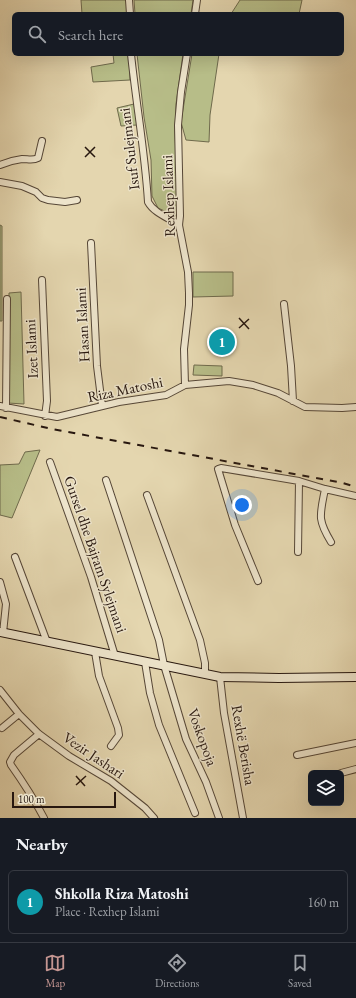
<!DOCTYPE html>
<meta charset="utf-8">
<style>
:root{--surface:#171b24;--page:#242831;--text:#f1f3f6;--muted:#9ea1a6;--line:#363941;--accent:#c59692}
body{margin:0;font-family:"EB Garamond",serif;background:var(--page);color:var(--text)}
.controls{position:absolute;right:12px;bottom:12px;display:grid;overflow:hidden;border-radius:6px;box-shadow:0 4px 16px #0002}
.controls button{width:36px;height:36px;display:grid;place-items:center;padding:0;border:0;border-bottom:1px solid var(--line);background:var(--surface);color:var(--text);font:20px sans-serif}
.scale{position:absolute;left:12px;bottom:10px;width:104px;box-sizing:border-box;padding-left:4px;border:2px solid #27170f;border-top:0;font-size:11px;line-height:14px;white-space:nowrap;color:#27170f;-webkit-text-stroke:3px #ede4cb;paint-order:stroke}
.you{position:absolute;left:242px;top:505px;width:14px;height:14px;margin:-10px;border:3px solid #fff;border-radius:50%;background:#1a73e8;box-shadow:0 0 0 6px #1a73e833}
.badge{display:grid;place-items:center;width:26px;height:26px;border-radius:50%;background:var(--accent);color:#fff;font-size:13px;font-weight:700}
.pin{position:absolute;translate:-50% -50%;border:2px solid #fff;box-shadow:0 1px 4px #0006}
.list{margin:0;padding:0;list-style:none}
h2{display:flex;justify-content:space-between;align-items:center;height:52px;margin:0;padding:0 16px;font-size:17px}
h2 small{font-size:13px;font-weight:400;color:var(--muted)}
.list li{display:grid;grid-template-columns:26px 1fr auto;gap:12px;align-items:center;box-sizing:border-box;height:64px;margin:0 8px 8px;padding:0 8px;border:1px solid var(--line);border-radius:6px}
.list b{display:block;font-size:15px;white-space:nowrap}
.list p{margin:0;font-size:13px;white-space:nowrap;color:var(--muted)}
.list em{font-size:13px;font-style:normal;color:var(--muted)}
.icon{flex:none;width:22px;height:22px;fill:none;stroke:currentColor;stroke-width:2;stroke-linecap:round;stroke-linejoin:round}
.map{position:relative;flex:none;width:356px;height:818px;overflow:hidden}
.search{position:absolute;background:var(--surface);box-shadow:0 4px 16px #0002;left:12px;right:12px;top:12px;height:44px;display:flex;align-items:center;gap:10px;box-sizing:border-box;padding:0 14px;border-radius:6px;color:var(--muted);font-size:15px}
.sheet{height:124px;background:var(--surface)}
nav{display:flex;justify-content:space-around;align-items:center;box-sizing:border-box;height:56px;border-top:1px solid var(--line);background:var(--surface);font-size:11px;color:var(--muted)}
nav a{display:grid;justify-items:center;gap:2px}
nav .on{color:var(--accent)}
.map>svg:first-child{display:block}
.green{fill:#b7bd88;stroke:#6f6a4c}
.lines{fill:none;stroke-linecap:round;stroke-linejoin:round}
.street-casing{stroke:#564737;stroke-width:8}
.secondary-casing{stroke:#27170f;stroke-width:10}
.street{stroke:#ede4cb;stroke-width:6}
.secondary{stroke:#ede4cb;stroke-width:8}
.rail{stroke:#27170f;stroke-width:2;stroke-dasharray:7 7;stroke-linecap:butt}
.ticks{fill:none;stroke:#27170f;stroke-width:1.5}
.labels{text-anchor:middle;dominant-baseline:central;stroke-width:3;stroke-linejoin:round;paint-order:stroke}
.street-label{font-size:15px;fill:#27170f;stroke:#ede4cb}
</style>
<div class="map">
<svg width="356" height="818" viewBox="0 0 356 818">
<rect width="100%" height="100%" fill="#e4d6af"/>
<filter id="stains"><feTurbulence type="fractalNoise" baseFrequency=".005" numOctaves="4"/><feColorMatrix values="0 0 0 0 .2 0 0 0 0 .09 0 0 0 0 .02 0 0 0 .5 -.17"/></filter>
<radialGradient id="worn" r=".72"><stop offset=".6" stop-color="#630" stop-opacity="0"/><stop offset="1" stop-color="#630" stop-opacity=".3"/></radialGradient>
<path class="green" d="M81 0H127V14H82Z
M134 0H193L191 14H135Z
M240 0H302L299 14H231Z
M113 54H129L130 80 93 82 91 67 114 63Z
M137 54H183L176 104 175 131 178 217 158 208 152 196 151 160 144 117Z
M192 54H219L210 115 209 142 186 140 181 122Z
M134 104 137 125 121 126 117 108Z
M0 225 2 226V321H0Z
M193 272H233V296L193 297Z
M21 292 24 404 8 403 9 293Z
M194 365 222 366V376L193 375Z
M40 450 12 518 0 515V465L19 464 25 452Z"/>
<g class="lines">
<defs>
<path id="street" d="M129 0 130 14
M195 14 197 0
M131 54C136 103 145 152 148 202 154 213 169 218 179 225
M0 165C7 162 14 160 22 159 28 159 33 161 38 158L42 141
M0 182 22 186 36 192 42 198 48 200 65 202 77 200
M91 243 97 366 102 406
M42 280 47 401 45 416
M284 304 291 366 293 401
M185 385 184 349 189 305V293L188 272 179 225 180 216 178 125 181 92 187 54
M0 406 57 417 119 402 166 395 185 385 229 381 253 385 278 393 305 407 342 408 356 407
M6 408 7 299
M50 462 91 577 115 656
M106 480 159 640 164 665 186 739 206 782 219 818
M325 489C320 515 317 519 331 542
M147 495 200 640 205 663V673
M298 552 299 481
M15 557 47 642
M258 581 235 525 218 469 221 468 299 481 325 489 356 496
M0 582 6 604 3 633
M95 652 99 676 118 728 119 735 111 746
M145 662 150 693 159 725 195 813
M220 677 224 713 243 818
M0 690 19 714 39 734 69 756 111 781 145 808 154 818
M2 728 19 714
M39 734 14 755 10 762 11 765C23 782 34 799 44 818
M297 755 356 743
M341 773 356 769"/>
<path id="secondary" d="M0 632 220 677 279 678 356 677"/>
</defs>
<use href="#street" class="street-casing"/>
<use href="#secondary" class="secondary-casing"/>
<use href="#street" class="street"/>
<use href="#secondary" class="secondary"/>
<path class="rail" d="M0 417 52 429 343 483 356 487"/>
</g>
<path class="ticks" d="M85 147 95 157M85 157 95 147M239 318 249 329M239 328 249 319M76 776 85 786M76 785 86 776"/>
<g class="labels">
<g class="street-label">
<text transform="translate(129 149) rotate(-97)">Isuf Sulejmani</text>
<text transform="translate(168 196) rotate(-92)">Rexhep Islami</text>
<text transform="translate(82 325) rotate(-93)">Hasan Islami</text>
<text transform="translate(31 349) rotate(-93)">Izet Islami</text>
<text transform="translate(125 389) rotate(-12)">Riza Matoshi</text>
<text transform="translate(96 554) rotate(71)">Gursel dhe Bajram Sylejmani</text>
<text transform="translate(203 737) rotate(70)">Voskopoja</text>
<text transform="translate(244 745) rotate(80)">Rexhë Berisha</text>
<text transform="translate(94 755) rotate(34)">Vezir Jashari</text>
</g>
</g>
<rect width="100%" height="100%" filter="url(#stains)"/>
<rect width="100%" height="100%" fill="url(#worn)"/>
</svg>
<div class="controls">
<button><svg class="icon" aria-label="layers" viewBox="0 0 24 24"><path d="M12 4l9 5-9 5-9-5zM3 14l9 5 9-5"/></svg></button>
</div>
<div class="scale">100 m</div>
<div class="you"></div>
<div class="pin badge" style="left:222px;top:342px;background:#0f9aa8">1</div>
<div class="search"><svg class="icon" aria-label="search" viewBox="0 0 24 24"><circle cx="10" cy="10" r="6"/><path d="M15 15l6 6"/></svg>Search here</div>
</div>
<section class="sheet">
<h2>Nearby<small></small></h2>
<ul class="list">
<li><span class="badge" style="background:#0f9aa8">1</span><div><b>Shkolla Riza Matoshi</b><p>Place · Rexhep Islami</p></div><em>160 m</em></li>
</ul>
</section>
<nav>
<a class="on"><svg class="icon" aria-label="map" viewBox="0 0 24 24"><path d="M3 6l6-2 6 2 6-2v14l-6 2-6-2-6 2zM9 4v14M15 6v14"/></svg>Map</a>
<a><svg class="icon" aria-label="directions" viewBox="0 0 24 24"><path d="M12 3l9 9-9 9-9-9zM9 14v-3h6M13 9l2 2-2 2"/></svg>Directions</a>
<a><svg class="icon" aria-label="saved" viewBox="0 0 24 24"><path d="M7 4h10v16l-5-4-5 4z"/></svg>Saved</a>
</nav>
